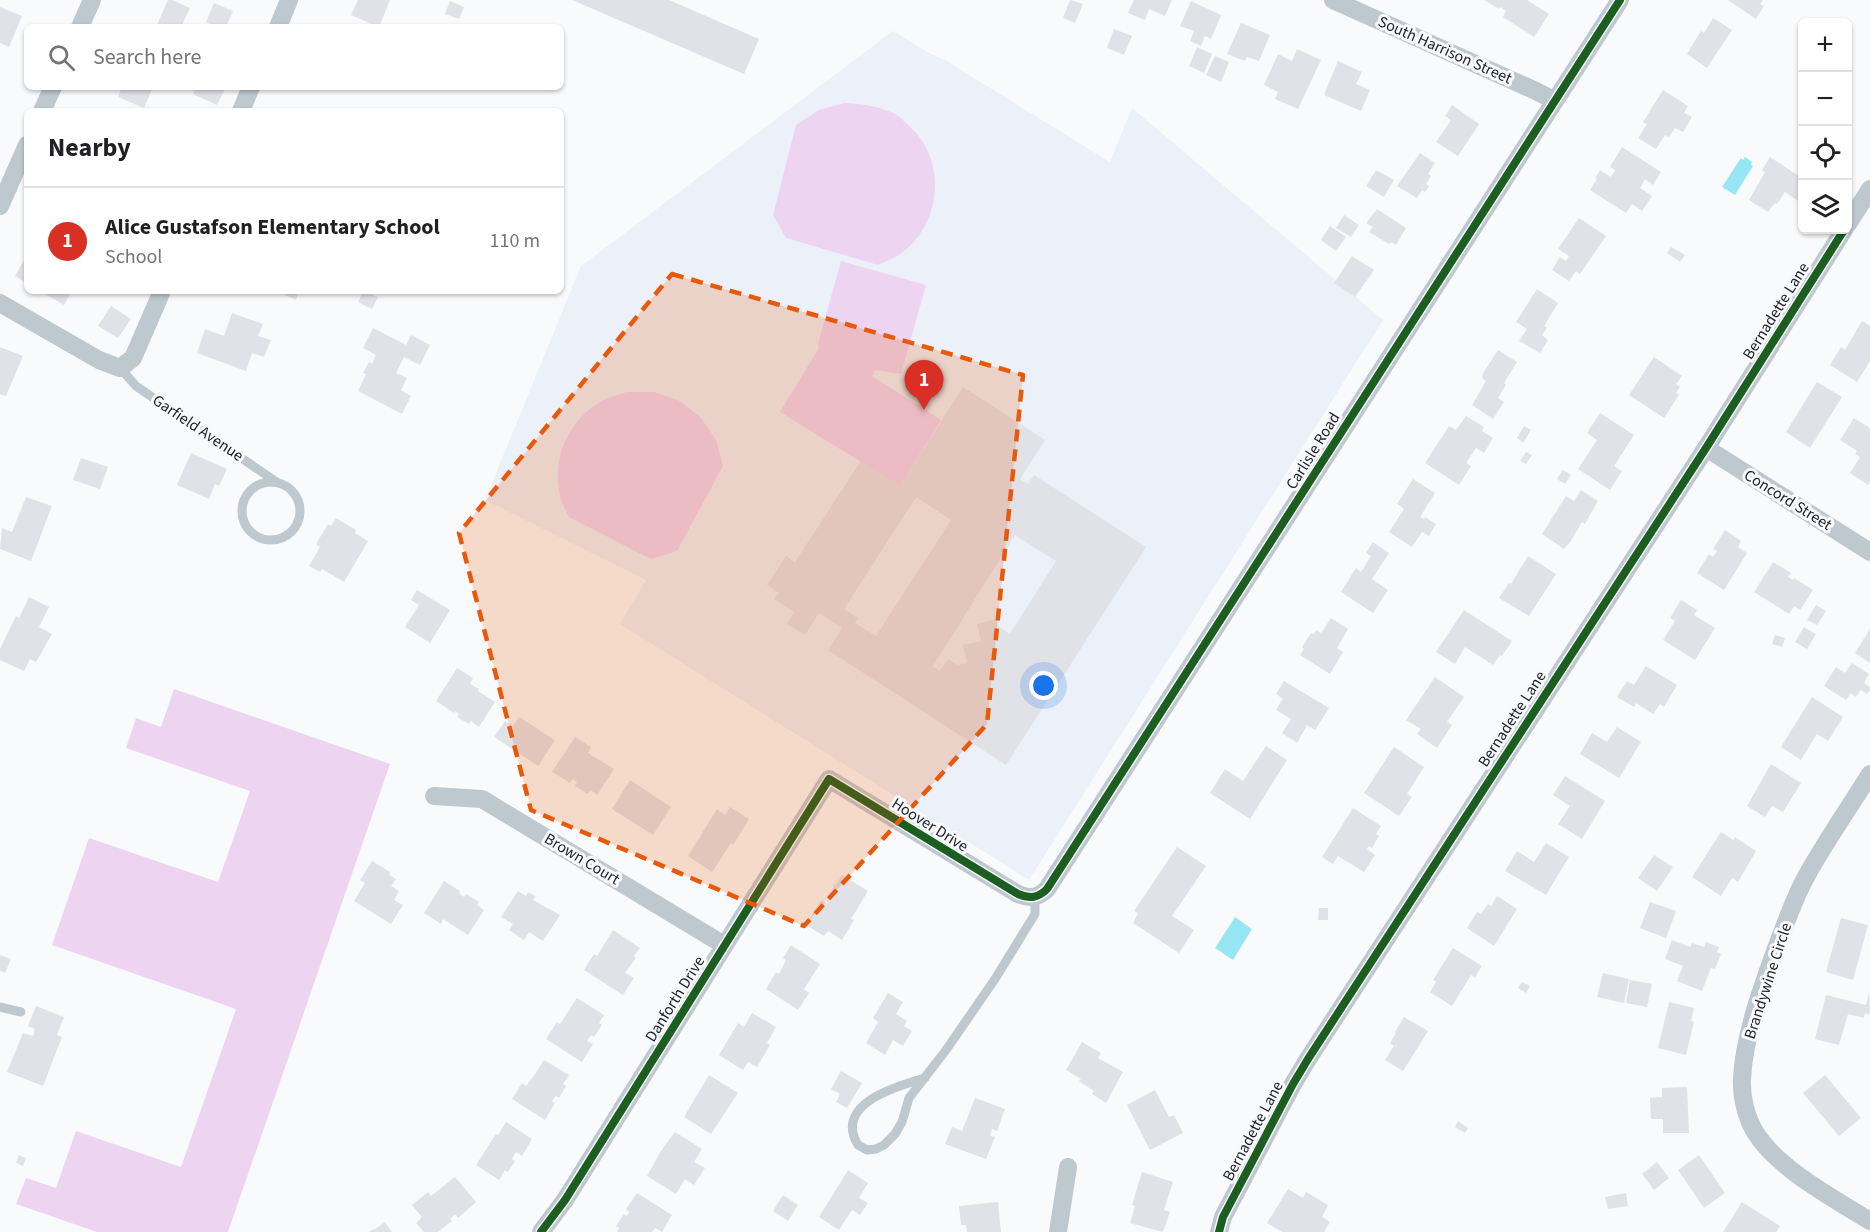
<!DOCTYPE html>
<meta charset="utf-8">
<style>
:root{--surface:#fff;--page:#f6f6f6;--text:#202124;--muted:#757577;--line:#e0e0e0;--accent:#d93025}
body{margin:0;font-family:"Source Sans 3",sans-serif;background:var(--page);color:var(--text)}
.controls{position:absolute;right:18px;top:18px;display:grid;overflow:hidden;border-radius:9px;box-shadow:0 2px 4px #0004}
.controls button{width:54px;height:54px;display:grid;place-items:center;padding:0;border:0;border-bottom:2px solid var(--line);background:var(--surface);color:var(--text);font:30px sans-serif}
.you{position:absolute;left:1044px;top:686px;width:21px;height:21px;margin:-15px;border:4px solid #fff;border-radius:50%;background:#1a73e8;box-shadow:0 0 0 9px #1a73e833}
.badge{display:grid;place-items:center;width:39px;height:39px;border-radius:50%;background:var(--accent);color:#fff;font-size:20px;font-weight:700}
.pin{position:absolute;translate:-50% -50px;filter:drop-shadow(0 2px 3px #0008)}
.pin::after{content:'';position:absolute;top:32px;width:21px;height:18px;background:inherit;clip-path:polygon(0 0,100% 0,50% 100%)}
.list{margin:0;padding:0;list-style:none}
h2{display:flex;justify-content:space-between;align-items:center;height:78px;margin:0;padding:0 24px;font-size:26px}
h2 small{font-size:20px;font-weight:400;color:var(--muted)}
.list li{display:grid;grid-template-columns:39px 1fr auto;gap:18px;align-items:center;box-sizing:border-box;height:108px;padding:0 24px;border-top:2px solid var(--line)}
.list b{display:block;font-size:22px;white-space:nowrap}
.list p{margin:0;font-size:20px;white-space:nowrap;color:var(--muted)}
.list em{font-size:20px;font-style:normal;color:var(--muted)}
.icon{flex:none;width:33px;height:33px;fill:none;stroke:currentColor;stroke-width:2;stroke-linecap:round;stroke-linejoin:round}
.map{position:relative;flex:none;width:1870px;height:1232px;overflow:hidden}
.search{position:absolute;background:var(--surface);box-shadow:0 2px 4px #0004;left:24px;top:24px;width:540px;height:66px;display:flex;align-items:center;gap:15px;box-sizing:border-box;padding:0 21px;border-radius:9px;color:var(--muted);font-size:22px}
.panel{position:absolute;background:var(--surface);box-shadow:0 2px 4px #0004;left:24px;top:108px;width:540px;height:186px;border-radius:9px}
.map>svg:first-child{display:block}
.built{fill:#ecf0f8}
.green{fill:#edd5f2}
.water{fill:#96e7f3}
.building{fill:#e1e1e8;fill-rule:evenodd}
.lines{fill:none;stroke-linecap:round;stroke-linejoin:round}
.service{stroke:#bec8cf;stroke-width:9}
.minor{stroke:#bec8cf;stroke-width:18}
.cycleway-casing{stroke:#f8f9fc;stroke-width:11}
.cycleway{stroke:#1b5e20;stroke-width:8}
.marked{fill:#e8590c;fill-opacity:0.2;stroke:#e8590c;stroke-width:4.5;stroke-dasharray:12 8;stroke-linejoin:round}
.labels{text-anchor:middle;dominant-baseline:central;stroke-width:6;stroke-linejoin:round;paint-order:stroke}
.street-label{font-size:16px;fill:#1d2025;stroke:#f8f9fc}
</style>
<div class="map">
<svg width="1870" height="1232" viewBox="0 0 1870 1232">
<rect width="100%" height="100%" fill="#f9fafb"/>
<path class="built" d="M893 31 929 53 945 60 1110 162 1132 108 1383 320 1029 880 620 624 646 580 485 500 581 266Z"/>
<path class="green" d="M845 103C863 104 878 106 895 114 900 117 905 122 909 126 947 159 942 222 903 252 896 258 886 261 878 265L786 238 773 215 796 125 819 110Z
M841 261 926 285 901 374 875 370 872 376 941 420 900 486 780 412 819 348 818 344Z
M627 392H654L680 401 701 418 716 440 723 466 677 551 651 559 569 517C565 509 560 500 559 491 553 455 569 421 600 402 608 397 618 395 627 392Z
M174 689 390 764 228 1232H97L16 1204 26 1178 56 1188 76 1131 181 1167 236 1009 52 945 89 838 218 882 250 791 126 748 136 718 161 727Z"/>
<path class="water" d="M1745 157 1752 162 1751 165 1753 166 1735 195 1722 187 1741 158 1743 160Z
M1235 917 1252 929 1233 960 1215 948Z"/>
<path class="building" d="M168 0H172L190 8 181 27H156Z
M358 0H390L379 27 351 15Z
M572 0H669L759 39 744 74Z
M1070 0 1083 4 1075 23 1063 18Z
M1134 0H1172L1165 16 1149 9 1145 20 1128 13Z
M1484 0H1527L1549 14 1534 37 1503 17 1506 11 1500 7 1499 9Z
M1728 0H1763L1760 4 1764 6 1756 19Z
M450 1 464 7 459 19 445 14Z
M1191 1 1221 15 1211 39 1205 36 1201 46 1190 41 1194 31 1180 26Z
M214 3 233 11 226 27H217L206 22Z
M0 7 22 16 9 47 0 43Z
M1713 18 1732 30 1707 68 1687 54 1701 31 1704 33Z
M1241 23 1270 35 1259 61 1247 57 1245 61 1227 54Z
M1114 29 1132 36 1124 55 1107 48Z
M1197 47 1212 54 1204 73 1189 66Z
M1297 49 1321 60 1298 109 1275 99 1278 92 1264 85 1278 54 1292 61Z
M1215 56 1229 62 1221 82 1206 75Z
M1338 61 1362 72 1356 84 1370 90 1361 111 1324 95Z
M122 87H153L144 108 118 97Z
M196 87H226L217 105 193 94Z
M1663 90 1688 106 1684 113 1692 117 1683 132 1675 128 1669 137 1665 135 1656 149 1638 138 1647 124 1643 122Z
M1452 105 1479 124 1458 156 1436 142 1451 120 1445 116Z
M1622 147 1661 172 1653 185 1645 179 1640 188 1652 196 1642 211 1632 204 1626 213 1590 190 1597 179 1595 178 1600 170 1611 177 1615 170 1610 167Z
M1420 153 1435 163 1428 174 1431 176 1426 184 1429 186 1425 192 1422 190 1417 198 1397 186Z
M1770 157 1802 178V194L1798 201 1785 192 1777 204 1775 203 1768 212 1749 200 1765 172 1762 170Z
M1376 170 1394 180 1384 197 1366 186Z
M1377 209 1406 228 1396 245 1391 242 1389 244 1369 232 1373 227 1366 223Z
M1344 215 1359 225 1351 237 1336 228Z
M1579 218 1606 236 1580 274 1576 271 1569 281 1552 270 1560 257 1566 261 1569 256 1558 249Z
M1330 226 1346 237 1336 251 1321 240Z
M1671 247 1685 255 1680 262 1667 253Z
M27 255V283L15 276Z
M1352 256 1374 270 1355 297 1334 283Z
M1537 289 1558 303 1544 326 1547 328 1542 335 1548 340 1540 353 1519 341 1527 329 1516 322Z
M40 291H72L64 305Z
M284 291H299L296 300 283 294Z
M363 291 378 297 372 309 358 302Z
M111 306 131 319 118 338 98 326Z
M232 313 263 324 258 336 271 340 264 357 252 353 246 371 197 353 205 329 224 336Z
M1862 321 1870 326V361L1857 382 1830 365 1841 347 1845 350Z
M373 328 406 345 411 335 430 345 420 365 404 357 396 373 407 378 401 390 411 396 402 414 358 391 366 374 363 373 369 362 372 364 376 355 363 348Z
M0 347 23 356 6 396 0 394Z
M1498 350 1517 362 1504 383 1506 385 1498 398 1504 402 1493 419 1472 405 1486 381 1482 378 1483 376 1482 375Z
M1654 357 1682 376 1676 384 1680 387 1676 393 1679 395 1664 418 1629 395Z
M1817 382 1842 397 1810 448 1786 432Z
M963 387 1045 440 1020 479 1028 484 1034 475 1146 547 1006 765 828 650 842 628 819 613 805 635 787 624 794 612 774 599 779 593 767 585 786 556 795 562 861 461 900 486ZM916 497 951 520 876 636 855 623 858 618 844 609ZM1015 535 1056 561 1010 634 998 626 996 619 977 624 981 641 963 645 967 663 958 665 948 659 940 671 933 666Z
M1600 413 1634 435 1614 466 1622 471 1610 490 1578 469 1597 440 1587 433Z
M1466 416 1484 427 1482 431 1493 438 1484 453 1476 448 1466 463 1471 466 1459 485 1425 463 1449 426 1456 430Z
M1854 418 1870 428V482L1868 485 1850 473 1860 457 1855 454 1857 451 1840 440Z
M1524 426 1531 430 1523 443 1517 438Z
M1526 452 1532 455 1526 464 1520 461Z
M191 453 227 469 219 486 215 484 209 499 177 485Z
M81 458 108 467 100 489 73 480Z
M1563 470 1571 475 1565 484 1557 479Z
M1413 479 1435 493 1420 517 1424 519 1425 517 1436 524 1429 536 1422 532 1412 547 1389 532 1404 509 1397 504Z
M1581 490 1598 501 1585 524 1582 522 1571 541 1564 549 1542 534 1566 496 1574 501Z
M26 497 52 506 31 561 0 549 2 528 12 532Z
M336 518 356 530 355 533 368 541 344 582 322 569 320 572 309 566 320 547 316 544 328 524 331 526Z
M1725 530 1741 541 1738 547 1747 553 1724 590 1697 573 1709 554 1713 557 1717 551 1713 549Z
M1373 542 1389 553 1372 579 1388 590 1373 613 1341 592 1356 568 1361 572 1371 556 1366 553Z
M1528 556 1556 574 1529 616 1499 598 1509 583 1511 584Z
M1773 562 1791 573 1788 577 1793 580 1794 578 1813 590 1800 610 1794 606 1789 614 1754 592Z
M417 590 450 610 430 643 405 627 419 605 411 600Z
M29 597 49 607 39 627 52 634 36 662 30 659 24 671 0 660V649L16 616 19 618Z
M1681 600 1697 610 1694 615 1715 628 1695 660 1663 640 1675 621 1670 618Z
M1816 605 1826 611 1817 625 1807 620Z
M1464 610 1512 641 1502 656 1500 655 1493 665 1465 647 1455 664 1436 652Z
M1331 618 1348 629 1337 648 1343 652 1330 674 1300 655 1304 649 1302 647 1311 633 1314 634 1316 630 1321 633Z
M1804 627 1816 634 1807 649 1795 642Z
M1870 629V663L1855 653Z
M1775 635 1785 638 1782 647 1772 644Z
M1852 663 1869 674 1864 683 1870 687V690L1867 694 1861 690 1856 697 1851 693 1846 700 1824 686 1836 667 1845 673Z
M1646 666 1677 685 1664 707 1660 704 1653 714 1636 703 1634 707 1617 697 1627 681 1634 685Z
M457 668 473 678 470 684 479 689 478 691 495 702 479 727 471 721 469 724 457 717 459 714 455 711 454 713 436 701Z
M1435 677 1464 697 1447 722 1452 725 1437 748 1417 734 1421 729 1406 720Z
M1284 681 1329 708 1315 730 1307 725 1297 743 1282 733 1291 719 1276 710 1283 699 1276 694Z
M1812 697 1843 717 1828 741 1817 734 1801 760 1781 747Z
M519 717 555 740 538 766 494 737 505 721 513 726Z
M1617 727 1641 742 1619 778 1580 754 1592 733 1607 742Z
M575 737 591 747 588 753 614 769 597 795 590 790 588 794 575 786 577 782 573 779 570 783 552 772Z
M1266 746 1287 760 1250 819 1210 793 1225 769 1243 781Z
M1394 747 1424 767 1407 794 1412 797 1399 816 1364 793Z
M1771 764 1801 783 1783 812 1772 806 1765 817 1747 806Z
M1565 776 1605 801 1582 839 1558 824 1570 806 1553 795Z
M630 780 671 807 653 835 612 809Z
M730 807 749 819 733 845 731 843 712 872 688 856 717 809 725 815Z
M1353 808 1381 826 1376 834 1379 836 1372 848 1369 846 1367 849 1375 855 1364 872 1338 856 1333 864 1322 857Z
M1721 832 1733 840 1735 837 1756 851 1738 882 1732 878 1721 896 1692 877Z
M1546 843 1569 857 1546 895 1505 871 1517 851 1534 862Z
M1177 847 1206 866 1172 916 1194 930 1179 953 1133 923 1138 913 1134 911Z
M1654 855 1673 867 1657 891 1638 878Z
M372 861 390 872 389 875 396 879 391 886 399 891 394 900 403 905 391 924 354 901 365 883 360 880Z
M842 875 868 891 851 919 854 920 842 940 828 931 824 936 806 925 821 900 826 903 835 884 836 885Z
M444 881 460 891 459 893 464 897 466 894 479 902 477 905 484 910 468 935 443 919 441 924 424 913Z
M518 891 526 896 528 892 535 896 533 900 560 915 543 941 529 932 524 940 509 930 513 924 501 917Z
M1497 896 1517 909 1494 946 1467 928 1477 912 1481 914 1488 904 1491 906Z
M1650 902 1676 911 1666 938 1640 928Z
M1319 908H1328V920H1318Z
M1841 918 1868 925 1853 980 1826 972Z
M613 930 640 948 634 956 636 958 625 973 634 978 623 995 584 970 594 954 597 956Z
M1672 940 1690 947 1692 943 1704 947 1706 942 1719 947 1717 952 1721 954 1715 969 1711 968 1702 991 1677 981 1683 966 1665 959Z
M791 945 820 964 804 989 809 993 798 1010 766 989 776 972 779 974 786 960 783 958Z
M1453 948 1482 966 1475 977 1471 975 1452 1006 1430 992 1436 982 1433 980Z
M0 955 11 959 5 973 0 971Z
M1603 973 1629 979 1624 1003 1597 997Z
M1630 980 1652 984 1647 1007 1626 1003Z
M1522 982 1530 986 1526 993 1518 988Z
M888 993 903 1002 896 1014 907 1021 904 1026 912 1031 903 1046 893 1040 885 1055 866 1043 878 1022 873 1018Z
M1869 993 1870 1015 1865 1013 1864 1018 1848 1014 1839 1045 1815 1039 1826 995 1866 1005Z
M577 998 604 1015 599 1023 602 1025 594 1037 591 1035 587 1041 593 1044 582 1062 546 1039 557 1022 560 1024Z
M1669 1002 1694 1008 1691 1021 1694 1022 1686 1055 1658 1048Z
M36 1006 64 1017 57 1035 62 1037 43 1086 7 1072 23 1033 33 1036 35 1029 28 1026Z
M752 1013 776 1027 767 1043 770 1045 757 1067 748 1062 743 1070 719 1055 738 1023 744 1027Z
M1404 1017 1428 1031 1403 1071 1385 1060 1394 1046 1390 1043 1396 1033 1395 1032Z
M1082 1042 1101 1053 1098 1058 1123 1072 1106 1103 1092 1094 1094 1091 1079 1081 1081 1079 1066 1070Z
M544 1060 569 1075 563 1084 566 1086 559 1098 556 1096 552 1101 555 1103 545 1120 512 1099 522 1083 526 1086 533 1077Z
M841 1071 862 1083 847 1108 836 1102 840 1094 831 1089Z
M709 1075 738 1093 711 1134 684 1117Z
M1825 1075 1861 1118 1839 1136 1803 1093Z
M1687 1087 1689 1133H1663V1119H1651L1650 1098 1662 1097V1088Z
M1155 1090 1169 1117 1174 1115 1183 1133 1150 1150 1127 1105Z
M975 1098 1005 1109 997 1131 992 1129 990 1136 995 1137 986 1159 945 1144 952 1127 962 1131Z
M1458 1121 1468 1128 1465 1133 1455 1127Z
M506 1122 532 1139 522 1156 516 1152 512 1159 515 1161 508 1172 505 1170 499 1180 476 1165 496 1134 498 1135Z
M675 1132 702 1149 694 1162 705 1168 694 1185 685 1179 676 1194 647 1176 661 1151Z
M19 1155 26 1158 23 1166 16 1163Z
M1699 1155 1725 1193 1704 1208 1678 1170Z
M1657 1162 1669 1178 1654 1190 1642 1174Z
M848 1170 868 1183 859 1198 868 1203 860 1215 852 1210 839 1230 819 1217Z
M1142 1172 1173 1182 1164 1210 1170 1212 1163 1232 1130 1223 1135 1206 1132 1205Z
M455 1177 476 1202 458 1218 455 1214 450 1219 452 1221 438 1232H424L416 1223 422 1217 412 1205 428 1192 431 1196Z
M1288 1189 1303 1198 1306 1192 1328 1205 1322 1217 1330 1222 1324 1232H1282L1267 1223Z
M637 1193 672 1215 662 1232 655 1228 652 1232H617L619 1228 616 1226 624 1214 627 1216 629 1212 626 1209Z
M1626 1193 1628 1206 1608 1209 1605 1197Z
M783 1195 798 1205 788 1221 773 1211Z
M998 1202 1001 1232H967L966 1225H961L959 1206Z
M1742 1202 1780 1226 1776 1232H1723Z
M385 1222 392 1232H369L373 1229 374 1230Z"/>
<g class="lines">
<path class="service" d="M120 368 136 386 278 483
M242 511a29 29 0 1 1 58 0a29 29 0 1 1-58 0Z
M0 1007 21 1012
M925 1078C897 1086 833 1104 858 1145L867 1150 876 1149 884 1145 895 1134 902 1122 909 1098 946 1050 995 979 1035 914V898"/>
<path class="minor" d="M1333 0 1536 91 1555 101
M80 27 92 0
M278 27 289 0
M42 111 53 87
M241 111 251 87
M0 206 27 145
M1848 224 1870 189
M0 303 99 360 120 368 133 358 162 291
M1706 448 1870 552
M1870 774C1849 808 1826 841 1807 875 1795 896 1787 920 1778 943 1763 984 1744 1035 1742 1079 1741 1096 1746 1117 1755 1132 1778 1169 1833 1198 1870 1221
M434 796 482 799 724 945
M541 1232 565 1200 829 779 1018 894C1030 899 1038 898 1047 889 1236 591 1431 297 1620 0
M1058 1232 1068 1167
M1219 1232 1223 1217 1293 1084 1308 1059 1706 448 1844 230"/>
<defs>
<path id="cycleway" d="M541 1232 565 1200 829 779 1018 894C1030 899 1038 898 1047 889 1236 591 1431 297 1620 0
M1219 1232 1223 1217 1293 1084 1308 1059 1706 448 1844 230"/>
</defs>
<use href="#cycleway" class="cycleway-casing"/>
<use href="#cycleway" class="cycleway"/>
</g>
<path class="marked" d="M672 274 1023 375 987 724 804 926 531 810 459 533Z"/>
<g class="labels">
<g class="street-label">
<text transform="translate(1445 50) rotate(24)">South Harrison Street</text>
<text transform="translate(1776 311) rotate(-58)">Bernadette Lane</text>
<text transform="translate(198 428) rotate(34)">Garfield Avenue</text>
<text transform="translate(1313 451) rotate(-58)">Carlisle Road</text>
<text transform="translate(1788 500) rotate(32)">Concord Street</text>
<text transform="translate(1512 719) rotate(-57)">Bernadette Lane</text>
<text transform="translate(930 825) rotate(32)">Hoover Drive</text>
<text transform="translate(582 859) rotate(31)">Brown Court</text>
<text transform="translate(1768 981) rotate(-72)">Brandywine Circle</text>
<text transform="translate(675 999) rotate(-58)">Danforth Drive</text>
<text transform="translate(1253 1131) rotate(-62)">Bernadette Lane</text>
</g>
</g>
</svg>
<div class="controls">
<button>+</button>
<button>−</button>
<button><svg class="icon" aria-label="locate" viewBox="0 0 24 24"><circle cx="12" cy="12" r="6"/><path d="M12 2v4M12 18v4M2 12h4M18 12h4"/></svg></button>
<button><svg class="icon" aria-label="layers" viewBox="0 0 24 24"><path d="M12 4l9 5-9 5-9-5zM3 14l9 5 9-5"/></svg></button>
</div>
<div class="you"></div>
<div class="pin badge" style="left:924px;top:410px">1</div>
<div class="search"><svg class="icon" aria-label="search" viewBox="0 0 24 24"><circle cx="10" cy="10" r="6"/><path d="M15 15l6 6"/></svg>Search here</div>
<section class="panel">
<h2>Nearby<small></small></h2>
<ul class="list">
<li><span class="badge">1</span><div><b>Alice Gustafson Elementary School</b><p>School</p></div><em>110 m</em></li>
</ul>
</section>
</div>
